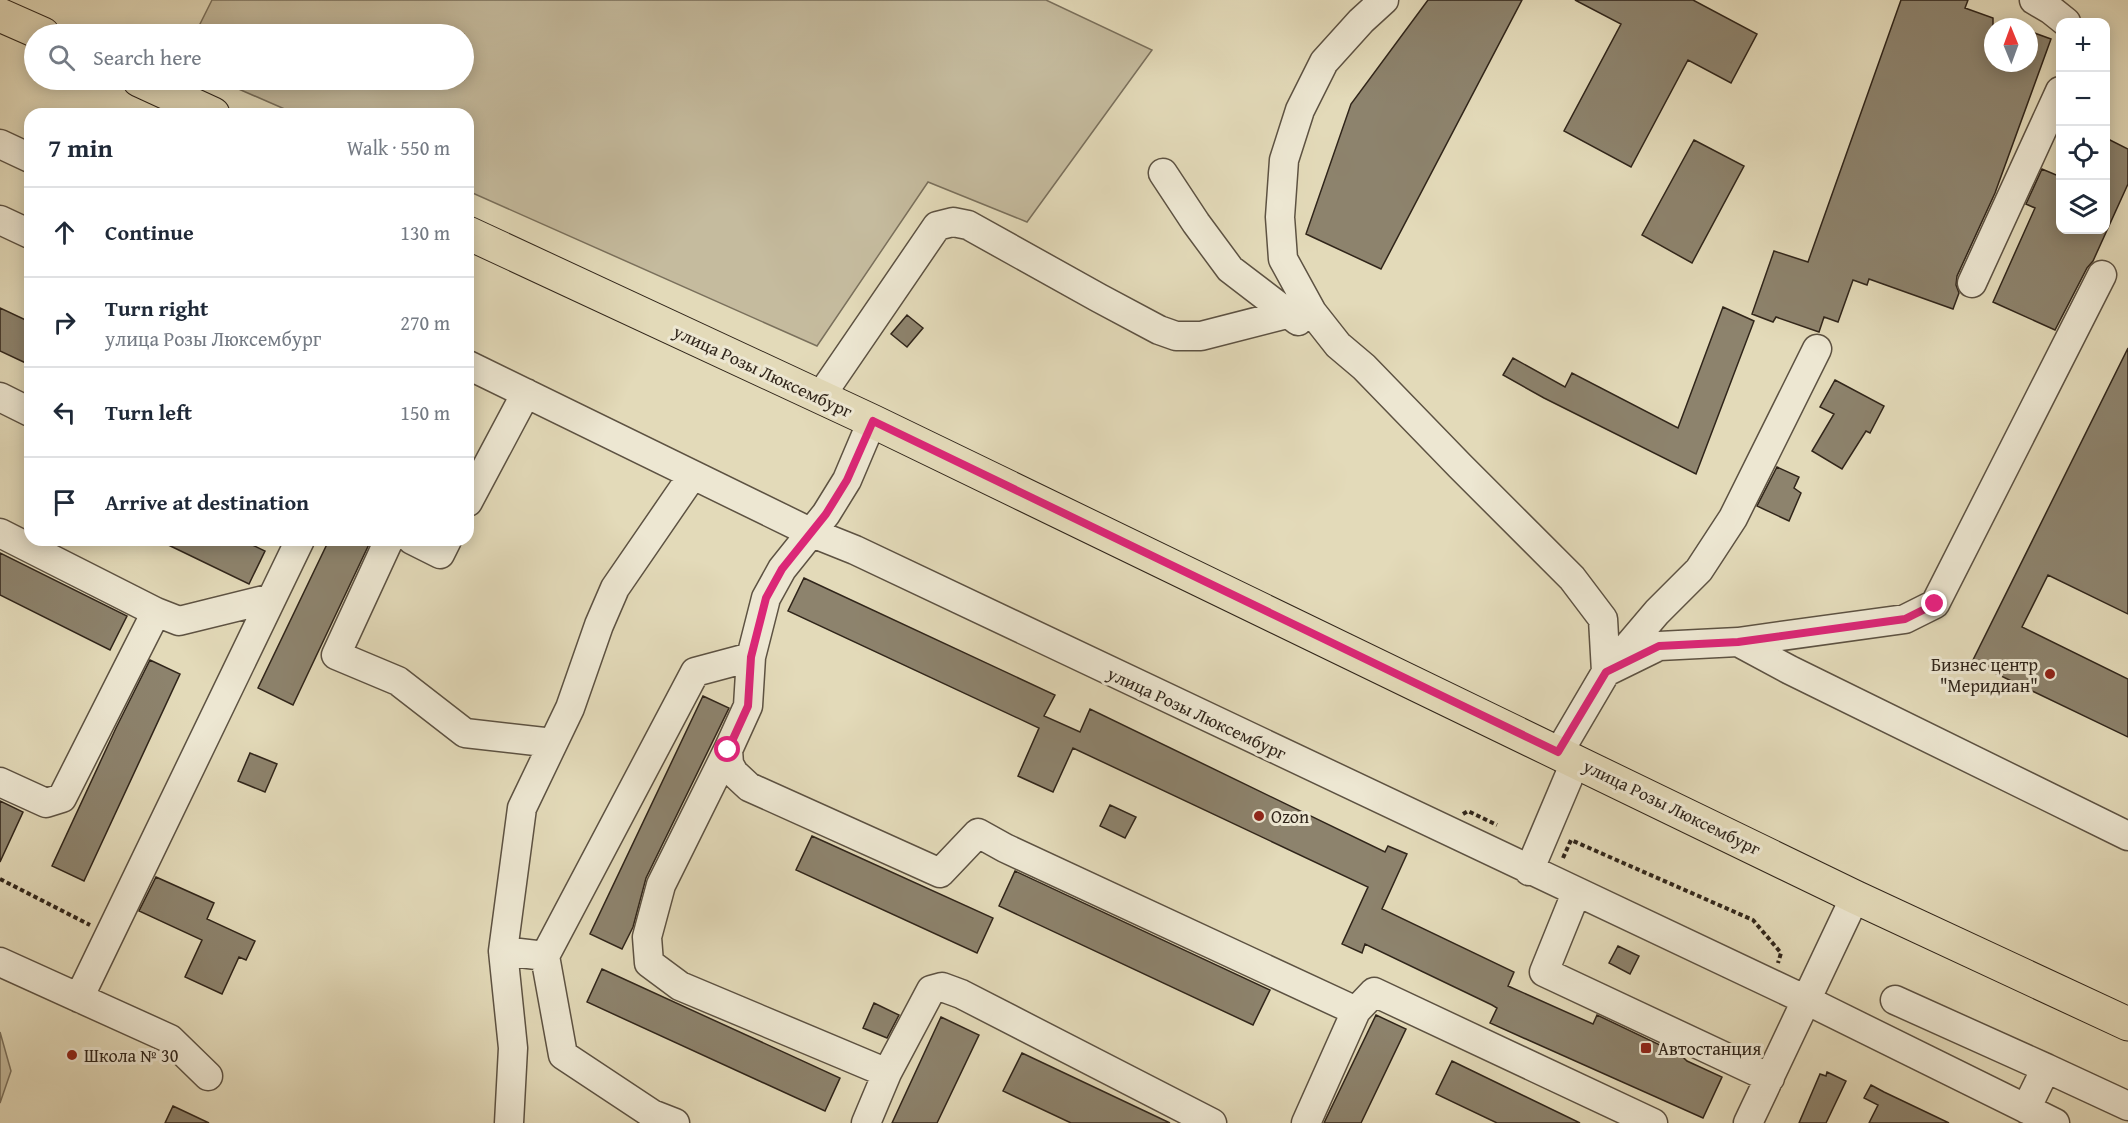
<!DOCTYPE html>
<meta charset="utf-8">
<style>
:root{--surface:#fff;--page:#f2f2f3;--text:#1f2937;--muted:#747a83;--line:#e0e1e3}
body{margin:0;font-family:"Gentium Book Plus",serif;background:var(--page);color:var(--text)}
.controls{position:absolute;right:18px;top:18px;display:grid;overflow:hidden;border-radius:12px;box-shadow:0 3px 15px #0003}
.controls button{width:54px;height:54px;display:grid;place-items:center;padding:0;border:0;border-bottom:2px solid var(--line);background:var(--surface);color:var(--text);font:30px sans-serif}
.compass{position:absolute;left:1984px;top:18px;width:54px;height:54px;border-radius:50%;background:var(--surface);box-shadow:0 3px 15px #0003;rotate:359deg}
.stop{position:absolute;width:18px;height:18px;margin:-14px;border:4px solid #db2777;border-radius:50%;background:#fff}
.stop.end{background:#db2777;border-color:#fff;box-shadow:0 2px 6px #0008}
.list{margin:0;padding:0;list-style:none}
h2{display:flex;justify-content:space-between;align-items:center;height:78px;margin:0;padding:0 24px;font-size:26px}
h2 small{font-size:20px;font-weight:400;color:var(--muted)}
.list li{display:grid;grid-template-columns:39px 1fr auto;gap:18px;align-items:center;box-sizing:border-box;height:90px;padding:0 24px;border-top:2px solid var(--line)}
.list b{display:block;font-size:22px;white-space:nowrap}
.list p{margin:0;font-size:20px;white-space:nowrap;color:var(--muted)}
.list em{font-size:20px;font-style:normal;color:var(--muted)}
.icon{flex:none;width:33px;height:33px;fill:none;stroke:currentColor;stroke-width:2;stroke-linecap:round;stroke-linejoin:round}
.map{position:relative;flex:none;width:2128px;height:1123px;overflow:hidden}
.search{position:absolute;background:var(--surface);box-shadow:0 3px 15px #0003;left:24px;top:24px;width:450px;height:66px;display:flex;align-items:center;gap:15px;box-sizing:border-box;padding:0 21px;border-radius:33px;color:var(--muted);font-size:22px}
.panel{position:absolute;background:var(--surface);box-shadow:0 3px 15px #0003;left:24px;top:108px;width:450px;height:438px;border-radius:18px}
.map>svg:first-child{display:block}
.green{fill:#c5bb9e;stroke:#7a705c;stroke-width:1.5}
.building{fill:#8d836d;stroke:#30251a;stroke-width:1.5}
.lines{fill:none;stroke-linecap:round;stroke-linejoin:round}
.minor-casing{stroke:#5d5242;stroke-width:31}
.major-casing{stroke:#30251a;stroke-width:35}
.path{stroke:#30251a;stroke-width:4;stroke-dasharray:4.5 3;stroke-linecap:butt}
.minor{stroke:#ede7d2;stroke-width:28}
.major{stroke:#e3dab9;stroke-width:33}
.route{stroke:#db2777;stroke-width:8}
.poi-dot{fill:#8f2418;stroke:#ede7d2;stroke-width:2}
.labels{text-anchor:middle;dominant-baseline:central;stroke-width:6;stroke-linejoin:round;paint-order:stroke}
.street-label{font-size:18px;fill:#30251a;stroke:#ede7d2}
.poi-label{font-size:18px;fill:#30251a;stroke:#ede7d2;text-anchor:start}
</style>
<div class="map">
<svg width="2128" height="1123" viewBox="0 0 2128 1123">
<rect width="100%" height="100%" fill="#e3dab9"/>
<filter id="stains"><feTurbulence type="fractalNoise" baseFrequency=".00333" numOctaves="4"/><feColorMatrix values="0 0 0 0 .2 0 0 0 0 .09 0 0 0 0 .02 0 0 0 .5 -.17"/></filter>
<radialGradient id="worn" r=".72"><stop offset=".6" stop-color="#630" stop-opacity="0"/><stop offset="1" stop-color="#630" stop-opacity=".3"/></radialGradient>
<path class="green" d="M212 0H1046L1152 50 1027 222 928 182 817 346 468 191V114H296L218 80H464V34H195Z
M0 1032 11 1071 0 1103Z"/>
<path class="building" d="M1428 0H1522L1381 269 1306 234 1351 104Z
M1575 0H1693L1757 34 1731 83 1688 60 1631 167 1564 131 1621 24Z
M1901 0H1968L1965 8 1993 18V63H2029V31L2051 39 1995 193 1957 276 1956 285 1959 293 1953 309 1869 279 1867 285 1853 280 1838 322 1824 317 1819 332 1776 317 1773 322 1752 314 1774 251 1808 262Z
M2106 138 2128 149V184L2093 261 2087 268 2055 330 1993 302 2035 208 2026 204 2042 169 2061 177V230H2106Z
M1694 140 1744 166 1692 263 1642 235Z
M1723 307 1754 321 1696 474 1544 398 1503 375 1513 358 1565 387 1572 373 1678 428Z
M0 308 30 322V365L0 351Z
M907 315 923 328 907 347 891 334Z
M2128 348V614L2048 575 2022 627 2128 679V737L1972 662Z
M1835 380 1884 406 1870 433 1866 431 1842 469 1812 451 1834 414 1820 407Z
M1777 467 1799 477 1794 488 1801 493 1789 521 1757 506Z
M158 540H242L265 551 249 584Z
M329 540H371L293 705 258 688Z
M0 553 127 616 110 650 0 595Z
M804 578 1055 695 1044 716 1080 732 1090 709 1385 852 1388 846 1407 854 1382 909 1514 972 1508 986 1593 1024 1597 1015 1681 1055 1687 1061 1722 1077 1703 1118 1490 1023 1497 1008 1492 1005 1365 944 1362 953 1342 944 1368 887 1073 748 1053 792 1018 776 1039 728 788 611Z
M150 660 180 674 84 881 52 866 116 728Z
M703 696 729 708 646 878 633 927 622 949 590 934Z
M250 753 277 764 265 792 238 781Z
M0 801 23 812 0 862Z
M1110 805 1136 817 1125 838 1100 826Z
M812 836 993 918 977 953 796 870Z
M1015 871 1270 990 1253 1025 999 906Z
M156 877 214 903 207 919 255 941 246 960 239 957 222 994 185 977 202 940 139 911Z
M1618 946 1639 956 1630 974 1609 963Z
M602 969 840 1078 825 1111 587 1002Z
M874 1003 899 1015 887 1038 863 1028Z
M1376 1015 1406 1029 1361 1123H1324Z
M941 1017 979 1035 937 1123H892Z
M1022 1053 1170 1123H1071L1003 1091Z
M1452 1061 1580 1123H1497L1436 1094Z
M1827 1072 1846 1081 1826 1123H1799L1820 1074 1826 1076Z
M1871 1085 1884 1092 1949 1123H1869L1878 1105 1864 1098Z
M173 1106 209 1123H165Z"/>
<g class="lines">
<defs>
<path id="minor" d="M1384 0 1361 21 1324 62 1300 110 1284 160 1280 217 1283 259 1312 312 1338 345 1364 367 1460 466 1572 578 1603 619 1606 672 1657 612 1699 570 1733 518 1817 349
M2034 0 2051 10 2066 22
M0 144 30 158
M1163 173 1196 223 1230 269 1298 321
M0 220 30 234
M1972 283 2060 91
M468 365 810 532 855 550 1806 1000 2055 1123
M0 397 30 412
M820 397 937 226 953 222 968 225 1099 298 1159 330 1176 336H1201L1287 314
M872 421 847 480 826 514 782 569 766 598 751 657 748 706 728 750 729 764 734 773 749 787 940 873 978 833 1005 848 1356 1011
M468 502 526 393
M0 533 156 612 179 621 272 598
M389 540 336 655 398 681 465 733 553 743
M412 540 440 554 447 540
M1738 642 1905 619 1935 604 2102 275
M728 750 661 885 647 937 649 963 680 986 887 1073
M1559 752 1606 672 1659 646 1738 642 1790 670 2128 836
M0 782 46 803 62 798 156 612
M1529 871 1576 760
M1576 893 1544 972 1770 1078
M503 951 545 956 695 672 751 657
M545 956 563 1055 652 1114 675 1123
M0 962 170 1039 208 1076
M79 998 300 540
M1895 1000 2046 1068
M2026 1109 2046 1068 2128 1106
M509 1123 513 1048 503 951 522 808 570 708 599 625 615 588 692 476
M866 1123 887 1073 931 990 942 987 961 994 1212 1123
M1306 1123 1356 1011 1374 992 1653 1123
M1748 1123 1855 897"/>
<path id="major" d="M0 15 43 34
M139 80 213 114
M468 233 872 421 1855 897 2128 1024"/>
</defs>
<use href="#minor" class="minor-casing"/>
<use href="#major" class="major-casing"/>
<path class="path" d="M1463 814 1468 811 1497 825
M1563 858 1571 840 1753 920 1781 953 1778 963
M0 879 90 925"/>
<use href="#minor" class="minor"/>
<use href="#major" class="major"/>
</g>
<g class="lines">
<path class="route" d="M728 750 748 706 751 657 766 598 782 569 826 514 847 480 873 421 1558 752 1606 672 1659 646 1738 642 1905 619 1935 604"/>
</g>
<g class="poi-dot">
<circle cx="2050" cy="674" r="6"/>
<circle cx="1259" cy="816" r="6"/>
<rect x="1640" y="1042" width="12" height="12" rx="3"/>
<circle cx="72" cy="1055" r="6"/>
</g>
<g class="labels">
<g class="street-label">
<text transform="translate(763 371) rotate(25)">улица Розы Люксембург</text>
<text transform="translate(1197 713) rotate(25)">улица Розы Люксембург</text>
<text transform="translate(1672 807) rotate(26)">улица Розы Люксембург</text>
</g>
<g class="poi-label">
<text x="2038" y="664" text-anchor="end">Бизнес центр<tspan x="2038" dy="21">"Меридиан"</tspan></text>
<text x="1271" y="816">Ozon</text>
<text x="1658" y="1048">Автостанция</text>
<text x="84" y="1055">Школа № 30</text>
</g>
</g>
<rect width="100%" height="100%" filter="url(#stains)"/>
<rect width="100%" height="100%" fill="url(#worn)"/>
</svg>
<div class="controls">
<button>+</button>
<button>−</button>
<button><svg class="icon" aria-label="locate" viewBox="0 0 24 24"><circle cx="12" cy="12" r="6"/><path d="M12 2v4M12 18v4M2 12h4M18 12h4"/></svg></button>
<button><svg class="icon" aria-label="layers" viewBox="0 0 24 24"><path d="M12 4l9 5-9 5-9-5zM3 14l9 5 9-5"/></svg></button>
</div>
<svg class="compass" viewBox="-18 -18 36 36"><path d="M0-13l5 13h-10z" fill="#e53935"/><path d="M0 13l5-13h-10z" fill="#747a83"/></svg>
<div class="stop" style="left:728px;top:750px"></div>
<div class="stop end" style="left:1935px;top:604px"></div>
<div class="search"><svg class="icon" aria-label="search" viewBox="0 0 24 24"><circle cx="10" cy="10" r="6"/><path d="M15 15l6 6"/></svg>Search here</div>
<section class="panel">
<h2>7 min<small>Walk · 550 m</small></h2>
<ul class="list">
<li><svg class="icon" aria-label="ahead" viewBox="0 0 24 24"><path d="M12 20V5M6 11l6-6 6 6"/></svg><div><b>Continue</b></div><em>130 m</em></li>
<li><svg class="icon" aria-label="right" viewBox="0 0 24 24"><path d="M7 20v-9h11M14 6l5 5-5 5"/></svg><div><b>Turn right</b><p>улица Розы Люксембург</p></div><em>270 m</em></li>
<li><svg class="icon" aria-label="left" viewBox="0 0 24 24"><path d="M17 20v-9H6M10 6l-5 5 5 5"/></svg><div><b>Turn left</b></div><em>150 m</em></li>
<li><svg class="icon" aria-label="arrive" viewBox="0 0 24 24"><path d="M6 21V4h12l-3 4 3 4H6"/></svg><div><b>Arrive at destination</b></div></li>
</ul>
</section>
</div>
